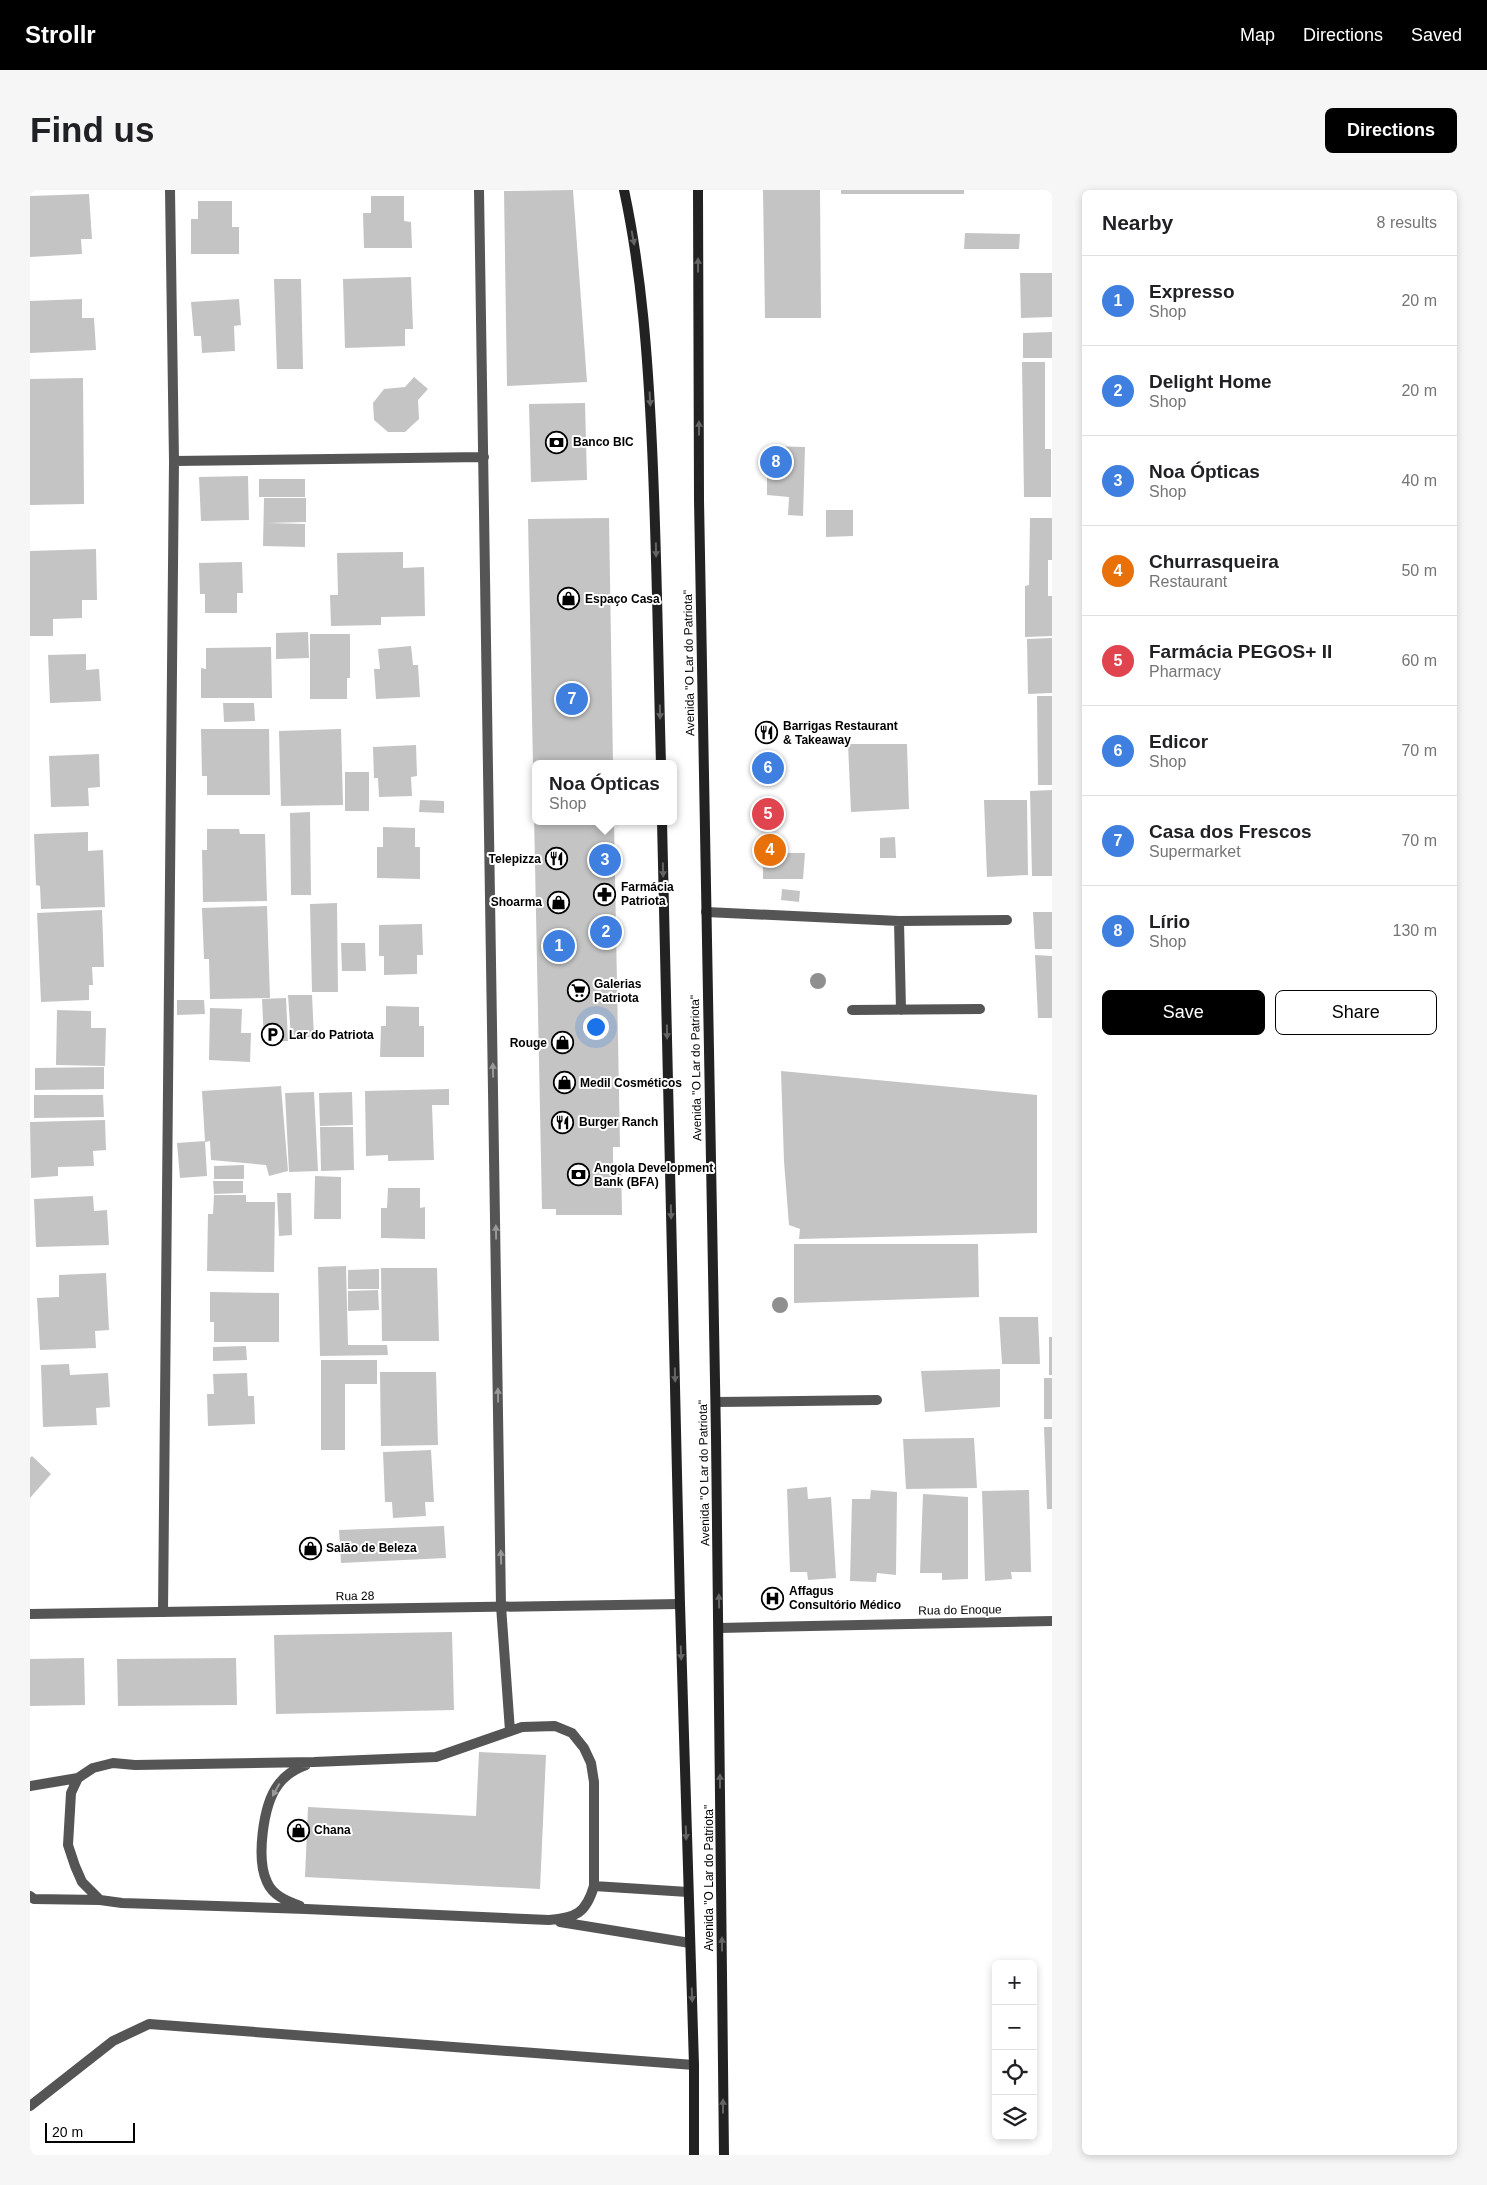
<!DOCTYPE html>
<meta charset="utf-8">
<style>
:root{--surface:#fff;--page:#f6f6f6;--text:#202124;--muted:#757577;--line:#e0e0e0;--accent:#000}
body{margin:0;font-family:Arial,sans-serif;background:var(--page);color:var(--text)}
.controls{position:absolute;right:15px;bottom:15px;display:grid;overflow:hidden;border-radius:8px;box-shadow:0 2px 8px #0003}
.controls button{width:45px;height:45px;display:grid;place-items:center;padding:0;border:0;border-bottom:1px solid var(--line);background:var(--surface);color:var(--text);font:25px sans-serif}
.scale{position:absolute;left:15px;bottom:12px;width:90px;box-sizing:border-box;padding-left:5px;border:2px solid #000;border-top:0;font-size:14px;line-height:18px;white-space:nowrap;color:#000;-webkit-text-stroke:4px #fff;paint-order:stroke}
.you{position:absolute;left:565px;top:836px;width:18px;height:18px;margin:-12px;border:4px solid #fff;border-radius:50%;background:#1a73e8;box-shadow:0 0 0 8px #1a73e833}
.badge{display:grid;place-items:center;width:32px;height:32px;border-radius:50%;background:var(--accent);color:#fff;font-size:16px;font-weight:700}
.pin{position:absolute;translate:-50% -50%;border:2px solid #fff;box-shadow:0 1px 5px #0006}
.popup{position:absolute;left:502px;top:570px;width:145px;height:65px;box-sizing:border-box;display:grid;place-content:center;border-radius:8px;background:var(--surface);filter:drop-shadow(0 1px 4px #0005);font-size:16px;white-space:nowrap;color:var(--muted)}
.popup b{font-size:19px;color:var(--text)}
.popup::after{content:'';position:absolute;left:50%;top:100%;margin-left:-10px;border:10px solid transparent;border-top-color:var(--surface)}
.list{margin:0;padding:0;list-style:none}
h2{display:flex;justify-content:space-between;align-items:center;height:65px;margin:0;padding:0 20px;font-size:21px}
h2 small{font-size:16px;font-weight:400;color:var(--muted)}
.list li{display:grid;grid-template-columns:32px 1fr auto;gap:15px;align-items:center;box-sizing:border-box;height:90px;padding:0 20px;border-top:1px solid var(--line)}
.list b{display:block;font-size:19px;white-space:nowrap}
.list p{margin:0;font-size:16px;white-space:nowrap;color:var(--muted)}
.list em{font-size:16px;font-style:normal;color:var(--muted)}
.actions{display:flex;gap:10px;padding:15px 20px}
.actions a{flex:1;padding:11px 0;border:1px solid var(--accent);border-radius:8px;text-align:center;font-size:18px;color:var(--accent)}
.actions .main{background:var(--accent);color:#fff}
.icon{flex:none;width:28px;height:28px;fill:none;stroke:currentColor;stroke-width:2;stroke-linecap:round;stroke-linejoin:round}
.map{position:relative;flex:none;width:1022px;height:1965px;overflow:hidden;border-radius:8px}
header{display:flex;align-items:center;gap:30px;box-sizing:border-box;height:70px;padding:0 25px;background:var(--accent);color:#fff}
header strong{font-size:24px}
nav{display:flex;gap:28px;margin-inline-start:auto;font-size:18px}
.intro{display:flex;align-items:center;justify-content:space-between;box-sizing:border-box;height:120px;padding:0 30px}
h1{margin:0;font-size:35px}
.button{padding:12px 22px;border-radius:8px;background:var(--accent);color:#fff;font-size:18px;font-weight:700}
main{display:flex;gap:30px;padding:0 30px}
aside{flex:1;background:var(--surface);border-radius:8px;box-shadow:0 2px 8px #0003}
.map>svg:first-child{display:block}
.building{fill:#c4c4c4}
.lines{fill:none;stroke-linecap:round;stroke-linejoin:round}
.service{stroke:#555;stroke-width:10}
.minor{stroke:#555;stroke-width:10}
.tertiary{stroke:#555;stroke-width:10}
.secondary{stroke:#222;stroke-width:10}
.tree{fill:#8f8f8f}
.oneway{fill:#646464}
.oneway2{fill:#999}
.labels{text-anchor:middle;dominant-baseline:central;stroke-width:4;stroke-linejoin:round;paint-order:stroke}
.poi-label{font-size:12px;font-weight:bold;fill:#000;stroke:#fff;text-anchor:start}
.street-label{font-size:12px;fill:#000;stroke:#fff}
</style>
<header>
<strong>Strollr</strong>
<nav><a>Map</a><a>Directions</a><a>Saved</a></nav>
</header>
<div class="intro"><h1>Find us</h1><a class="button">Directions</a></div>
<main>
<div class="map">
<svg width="1022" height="1965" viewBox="0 0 1022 1965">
<rect width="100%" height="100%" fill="#fff"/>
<path class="building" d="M543 0 557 192 477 196 474 1Z
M733 0H790L791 128H735Z
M811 0H934V4H811Z
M59 4 62 49H51L52 64 0 67V6Z
M341 6H374V31L381 32 382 58H334L333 23H341Z
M168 11H202V37H209V64H161V29H168Z
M935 43 990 44 989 59H934Z
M990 83H1022V127L991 128Z
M381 87 383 139H375V156L315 158 313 89Z
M244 89H271L273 179H247Z
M52 109V128H64L66 160 0 163V111Z
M209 109 211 135 204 136 205 161 172 163 171 146H164L161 112Z
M1022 142V168H993V143Z
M992 172H1015V259H1021V307H994Z
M384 187 398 199 388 210 389 229 375 242H358L344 230 343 213 354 199 375 197Z
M53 188 54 314 0 315V189Z
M555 213 557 290 501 292 499 214Z
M737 256 775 257 773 326 758 325 759 307 737 305Z
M218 286 219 330 171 331 169 287Z
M229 289H275V307H229Z
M234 308H276V332L237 333 275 334V357L233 356Z
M796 320H823V346L796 347Z
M579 328 583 574H506V631H584L590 957H583V974H591L592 1025H526V1019H512L498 329Z
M1000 328H1022V370H1018V406H1022V446L995 447V396L999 395Z
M66 359 67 410H52V428L23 429V446H0V361Z
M373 362V378L394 377 395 426 351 427V435L301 436 300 405H308L307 363Z
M212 372 213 403H207V423H175V404H170L169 373Z
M278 442 279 468 246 469V443Z
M280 444H320V488H317V509H280Z
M1022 448V503L998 504 997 449Z
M381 456 383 475H388L390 507 346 509 344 479H350L348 459Z
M241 457 242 508H171V478L176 479V458Z
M56 464V480L69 479 71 511 20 513 18 465Z
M1007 506H1022V595H1008Z
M193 513H224L225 531 194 532Z
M171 539H239L240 605H177V586H172Z
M311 539 313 615 251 616 249 541Z
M818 554H877L879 619 821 622Z
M386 555 387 586 381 587 382 606 349 607 348 588H344L343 557Z
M69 564 70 597 58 598 59 616 21 617 19 566Z
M315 582H339V621H315Z
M1022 600V686H1002L1000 601Z
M390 610 414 611V623L389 622Z
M954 610H997L998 685 957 687Z
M280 622 281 705H261L260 623Z
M353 637 385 638V657H390V689L347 688V657H353Z
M177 639H209L210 644H235L237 711 173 712 172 660H177Z
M58 642V661L73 660 75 717 11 719 10 696 6 695 4 644Z
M865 647 866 668H850V648Z
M733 663H775L773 689H733Z
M752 699 770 701 769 712 751 710Z
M307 713 308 802H282L280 714Z
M237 716 240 808 180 809 179 769H174L172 718Z
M72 720 74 777H62L63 795H59V810L11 812 7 723Z
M1003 722H1022V759H1005Z
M392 734 393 765H387V784L354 785V766H349V735Z
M311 753H335L336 781H312Z
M1005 765 1022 766V828H1008Z
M258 805H282L284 847 261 848Z
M256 808 258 851 234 852 232 809Z
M147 810H174L175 824 147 825Z
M356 816 389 817V836H394V867H350L351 836H356Z
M180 818 212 819 211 843H221L220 872 179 870Z
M27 820 61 821V838H76L75 876 26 875Z
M74 877V899L5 900V878Z
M751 881 1007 905V1043L769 1049 770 1039 759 1035 754 971Z
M251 896 258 981 239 986 236 975 181 970 180 951 175 952 172 901Z
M419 899V915H402L404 970 358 971V965L336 966 335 901Z
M284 902 288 981 259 982 255 903Z
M322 902 323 935 290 936 289 903Z
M4 905H73L74 927 4 928Z
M75 930 76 960 63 961 64 976 28 977V986L1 988 0 932Z
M290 937H323L324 980 291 981Z
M175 951 177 986 150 988 147 953Z
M214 975V989H184V976Z
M285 986 311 987V1029H284Z
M183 991H213V1003L184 1004Z
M358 998H390V1018L395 1017V1049L351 1048V1018H357Z
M247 1003H261L262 1045 249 1046Z
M184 1005H216V1012H245L244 1082 177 1081 178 1024H183Z
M63 1006 64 1021 77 1020 79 1055 6 1057 4 1009Z
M764 1054H948L949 1107 764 1113Z
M316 1076 318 1155H357L358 1165 290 1166 288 1077Z
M351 1078H407L409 1151H352Z
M349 1079V1099H318V1080Z
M76 1083 79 1140 65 1141 66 1158 10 1160 7 1108 29 1107V1085Z
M348 1100 349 1120 318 1121V1101Z
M180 1102 249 1103V1152H184V1132H180Z
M969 1127H1008L1010 1174H972Z
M1019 1147H1022V1185H1019Z
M216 1156 217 1170 183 1171V1157Z
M291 1170H347V1194H315V1260H291Z
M39 1174 40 1185 78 1183 80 1217 66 1218 67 1235 13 1237 11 1175Z
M970 1179V1217L895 1222 891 1181Z
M350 1182H406L408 1255 351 1256Z
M217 1183 218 1206H224L225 1234 178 1236 177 1204H184L183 1184Z
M1014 1188H1022V1229H1014Z
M1014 1237H1022V1319H1017Z
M944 1248 947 1298 876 1299 873 1249Z
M401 1260 404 1312H395L396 1326 363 1328 362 1312H355L353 1262Z
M2 1266 21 1284 0 1308V1268Z
M777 1297 778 1309 801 1307 806 1388 778 1390 777 1382H760L757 1299Z
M841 1300 867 1302 866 1385 847 1383 846 1392 820 1391 822 1309H840Z
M999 1300 1001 1382H981L982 1389 955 1391 952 1301Z
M893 1304 938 1307V1389L912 1390V1383H890Z
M414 1336 416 1368 311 1373 309 1340Z
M422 1442 424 1520 246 1524 244 1445Z
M54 1468 55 1515 0 1516V1469Z
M206 1468 207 1515 88 1516 87 1469Z
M449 1562 516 1565 510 1699 275 1687 278 1617 446 1626Z"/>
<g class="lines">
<path class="service" d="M676 722 869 731 977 730
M869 731 871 820
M822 820 950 819
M686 1212 847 1210
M471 1416 480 1541
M525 1536 542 1543 554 1558 561 1573 564 1592V1696C556 1723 546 1728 519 1730L276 1719 92 1713 70 1710 52 1692 45 1676 38 1655 41 1603 48 1588 63 1578 83 1573 105 1575 284 1572 406 1567 492 1537Z
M0 1596 48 1588
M564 1696 658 1702
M0 1706 4 1709 70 1710
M270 1716C257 1711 243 1706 237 1692 226 1669 233 1615 248 1595 255 1585 265 1579 276 1575
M530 1732 660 1753"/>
<path class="minor" d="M449 0 471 1416
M144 271 454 267
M133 1422 144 271 140 0
M689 1438 1022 1431
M0 1916 83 1851 119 1834 664 1875"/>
<path class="tertiary" d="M0 1424 650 1414"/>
<path class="secondary" d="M594 0C612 84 618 170 622 256 627 362 628 468 631 574
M668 0 669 310 686 1246 694 1965
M632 631 650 1414 664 1875V1965"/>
</g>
<g class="tree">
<circle cx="788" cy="791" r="8"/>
<circle cx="750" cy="1115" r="8"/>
</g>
<defs><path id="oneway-solid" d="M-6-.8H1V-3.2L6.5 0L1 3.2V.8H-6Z" transform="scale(1.25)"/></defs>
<g class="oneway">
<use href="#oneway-solid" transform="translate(603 48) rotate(79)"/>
<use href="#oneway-solid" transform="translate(668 75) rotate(-90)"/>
<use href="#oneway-solid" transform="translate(620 209) rotate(87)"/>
<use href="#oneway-solid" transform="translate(669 238) rotate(-90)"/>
<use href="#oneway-solid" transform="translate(626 360) rotate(89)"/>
<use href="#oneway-solid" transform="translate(630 522) rotate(89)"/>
<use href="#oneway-solid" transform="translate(633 680) rotate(89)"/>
<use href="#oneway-solid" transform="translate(637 842) rotate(89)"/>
<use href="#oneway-solid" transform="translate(641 1022) rotate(89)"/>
<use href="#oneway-solid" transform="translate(645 1185) rotate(89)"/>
<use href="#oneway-solid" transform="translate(689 1411) rotate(-91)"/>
<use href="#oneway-solid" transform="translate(651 1463) rotate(88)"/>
<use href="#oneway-solid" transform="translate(690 1591) rotate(-90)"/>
<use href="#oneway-solid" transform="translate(656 1643) rotate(88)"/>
<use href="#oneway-solid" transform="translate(692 1754) rotate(-90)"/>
<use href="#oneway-solid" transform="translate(662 1805) rotate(88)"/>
<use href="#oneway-solid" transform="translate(693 1916) rotate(-90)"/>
</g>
<g class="oneway2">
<use href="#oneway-solid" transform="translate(463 880) rotate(-91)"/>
<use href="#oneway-solid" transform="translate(466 1042) rotate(-91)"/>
<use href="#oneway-solid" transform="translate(468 1205) rotate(-91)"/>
<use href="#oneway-solid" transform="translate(471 1367) rotate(-91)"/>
<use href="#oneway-solid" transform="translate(246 1600) rotate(119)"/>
</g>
<defs>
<symbol id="bank-ring" viewBox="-11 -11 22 22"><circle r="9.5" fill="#fff" stroke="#000" stroke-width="1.5"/><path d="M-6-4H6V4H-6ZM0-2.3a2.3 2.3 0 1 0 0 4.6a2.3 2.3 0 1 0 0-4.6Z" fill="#000"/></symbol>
<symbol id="shop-ring" viewBox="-11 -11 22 22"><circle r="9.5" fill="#fff" stroke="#000" stroke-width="1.5"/><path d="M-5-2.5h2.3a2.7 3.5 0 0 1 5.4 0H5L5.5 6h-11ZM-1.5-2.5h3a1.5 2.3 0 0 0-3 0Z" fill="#000"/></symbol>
<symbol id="restaurant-ring" viewBox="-11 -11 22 22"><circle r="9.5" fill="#fff" stroke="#000" stroke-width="1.5"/><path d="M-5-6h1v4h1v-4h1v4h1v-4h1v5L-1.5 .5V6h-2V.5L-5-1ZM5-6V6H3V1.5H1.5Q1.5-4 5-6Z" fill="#000"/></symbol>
<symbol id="pharmacy-ring" viewBox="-11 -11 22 22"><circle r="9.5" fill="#fff" stroke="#000" stroke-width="1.5"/><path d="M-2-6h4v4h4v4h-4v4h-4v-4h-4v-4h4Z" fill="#000"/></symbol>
<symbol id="supermarket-ring" viewBox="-11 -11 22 22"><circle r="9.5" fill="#fff" stroke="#000" stroke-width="1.5"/><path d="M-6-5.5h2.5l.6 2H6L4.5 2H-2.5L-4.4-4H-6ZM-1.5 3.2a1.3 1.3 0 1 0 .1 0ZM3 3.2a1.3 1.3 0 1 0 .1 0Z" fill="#000"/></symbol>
<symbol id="parking-ring" viewBox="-11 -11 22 22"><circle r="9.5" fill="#fff" stroke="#000" stroke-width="1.5"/><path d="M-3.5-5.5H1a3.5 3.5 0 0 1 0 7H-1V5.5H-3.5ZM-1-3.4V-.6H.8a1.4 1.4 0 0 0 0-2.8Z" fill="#000"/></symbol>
<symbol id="hospital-ring" viewBox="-11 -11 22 22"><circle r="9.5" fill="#fff" stroke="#000" stroke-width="1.5"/><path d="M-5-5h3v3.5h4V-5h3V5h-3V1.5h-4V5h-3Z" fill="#000"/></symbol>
</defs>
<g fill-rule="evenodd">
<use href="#bank-ring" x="514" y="240" width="25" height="25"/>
<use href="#shop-ring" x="526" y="396" width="25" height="25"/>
<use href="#restaurant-ring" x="724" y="530" width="25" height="25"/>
<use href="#restaurant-ring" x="514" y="656" width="25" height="25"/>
<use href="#pharmacy-ring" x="562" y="692" width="25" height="25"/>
<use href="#shop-ring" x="516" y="700" width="25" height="25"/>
<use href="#supermarket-ring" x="536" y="788" width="25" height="25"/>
<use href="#parking-ring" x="230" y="832" width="25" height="25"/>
<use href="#shop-ring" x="520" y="840" width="25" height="25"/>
<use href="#shop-ring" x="522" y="880" width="25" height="25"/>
<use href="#restaurant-ring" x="520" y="920" width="25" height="25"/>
<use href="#bank-ring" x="536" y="972" width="25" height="25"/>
<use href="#shop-ring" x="268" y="1346" width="25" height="25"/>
<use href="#hospital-ring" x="730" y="1396" width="25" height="25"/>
<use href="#shop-ring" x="256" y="1628" width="25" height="25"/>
</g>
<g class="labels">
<g class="poi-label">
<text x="543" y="252">Banco BIC</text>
<text x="555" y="409">Espaço Casa</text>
<text x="753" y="536">Barrigas Restaurant<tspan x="753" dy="14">&amp; Takeaway</tspan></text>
<text x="511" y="669" text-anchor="end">Telepizza</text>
<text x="591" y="697">Farmácia<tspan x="591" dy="14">Patriota</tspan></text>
<text x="512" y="712" text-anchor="end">Shoarma</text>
<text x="564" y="794">Galerias<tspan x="564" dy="14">Patriota</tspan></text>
<text x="259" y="845">Lar do Patriota</text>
<text x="517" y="853" text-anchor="end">Rouge</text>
<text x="550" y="893">Medil Cosméticos</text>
<text x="549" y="932">Burger Ranch</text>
<text x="564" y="978">Angola Development<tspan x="564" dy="14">Bank (BFA)</tspan></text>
<text x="296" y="1358">Salão de Beleza</text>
<text x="759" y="1401">Affagus<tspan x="759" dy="14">Consultório Médico</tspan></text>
<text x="284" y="1640">Chana</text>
</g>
<g class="street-label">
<text transform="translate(659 473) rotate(-91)">Avenida "O Lar do Patriota"</text>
<text transform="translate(666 878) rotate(-91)">Avenida "O Lar do Patriota"</text>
<text transform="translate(674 1283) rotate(-91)">Avenida "O Lar do Patriota"</text>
<text transform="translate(325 1406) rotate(-1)">Rua 28</text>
<text transform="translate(930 1420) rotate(-1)">Rua do Enoque</text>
<text transform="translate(679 1688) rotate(-90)">Avenida "O Lar do Patriota"</text>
</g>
</g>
</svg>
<div class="controls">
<button>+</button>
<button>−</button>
<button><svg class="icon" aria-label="locate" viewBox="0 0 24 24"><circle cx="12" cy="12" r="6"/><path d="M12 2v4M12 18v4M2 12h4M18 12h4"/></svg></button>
<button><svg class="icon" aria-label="layers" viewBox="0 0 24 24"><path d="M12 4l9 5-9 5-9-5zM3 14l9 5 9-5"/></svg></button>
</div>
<div class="scale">20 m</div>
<div class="you"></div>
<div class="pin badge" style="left:529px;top:756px;background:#3f7fe0">1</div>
<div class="pin badge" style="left:576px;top:742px;background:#3f7fe0">2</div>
<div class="pin badge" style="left:575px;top:670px;background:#3f7fe0">3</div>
<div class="popup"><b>Noa Ópticas</b>Shop</div>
<div class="pin badge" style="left:740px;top:660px;background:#e8710a">4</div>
<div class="pin badge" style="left:738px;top:624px;background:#e0444e">5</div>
<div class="pin badge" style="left:738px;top:578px;background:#3f7fe0">6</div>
<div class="pin badge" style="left:542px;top:509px;background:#3f7fe0">7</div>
<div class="pin badge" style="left:746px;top:272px;background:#3f7fe0">8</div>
</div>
<aside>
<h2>Nearby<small>8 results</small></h2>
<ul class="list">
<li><span class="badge" style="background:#3f7fe0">1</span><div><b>Expresso</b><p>Shop</p></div><em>20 m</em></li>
<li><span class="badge" style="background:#3f7fe0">2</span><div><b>Delight Home</b><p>Shop</p></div><em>20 m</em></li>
<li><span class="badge" style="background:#3f7fe0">3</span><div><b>Noa Ópticas</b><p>Shop</p></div><em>40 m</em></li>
<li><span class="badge" style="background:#e8710a">4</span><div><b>Churrasqueira</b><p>Restaurant</p></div><em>50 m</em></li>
<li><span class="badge" style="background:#e0444e">5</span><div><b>Farmácia PEGOS+ II</b><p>Pharmacy</p></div><em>60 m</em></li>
<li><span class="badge" style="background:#3f7fe0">6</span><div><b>Edicor</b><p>Shop</p></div><em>70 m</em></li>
<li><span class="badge" style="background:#3f7fe0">7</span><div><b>Casa dos Frescos</b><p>Supermarket</p></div><em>70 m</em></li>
<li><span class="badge" style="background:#3f7fe0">8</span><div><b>Lírio</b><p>Shop</p></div><em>130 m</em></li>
</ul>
<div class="actions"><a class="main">Save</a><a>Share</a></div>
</aside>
</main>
